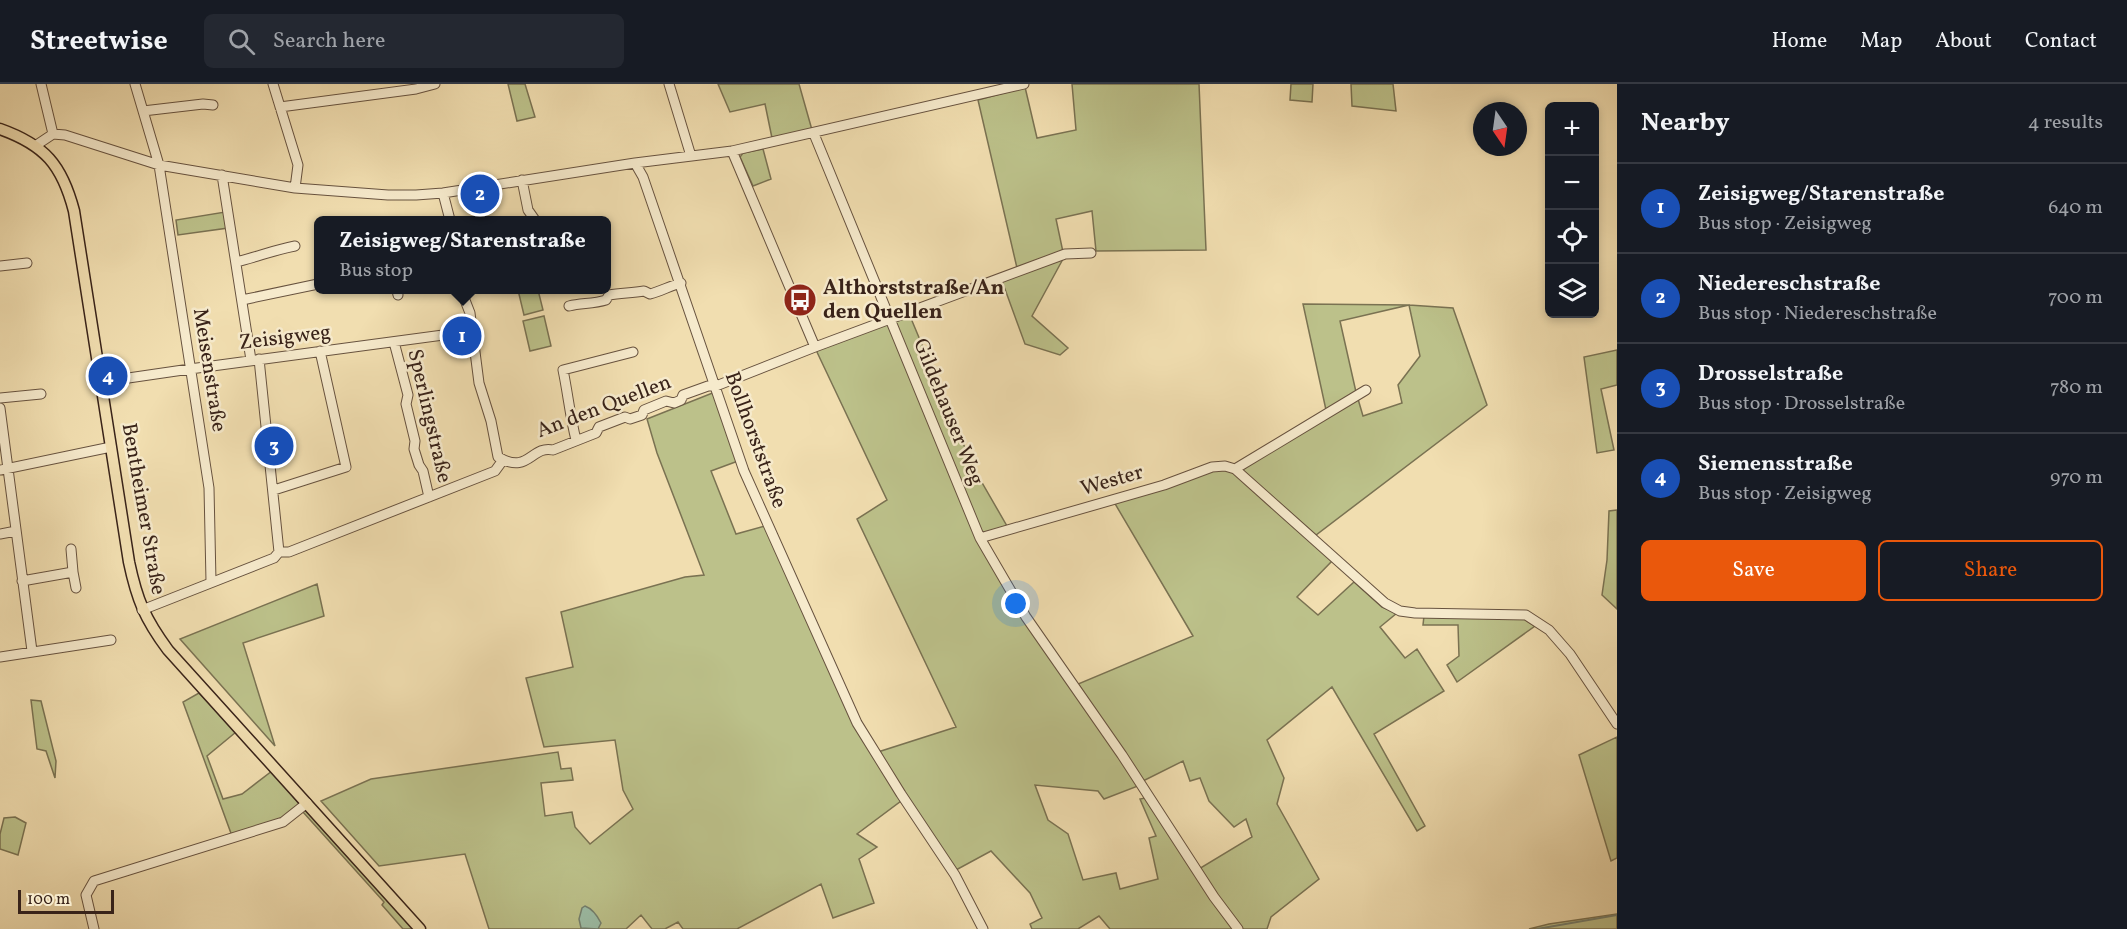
<!DOCTYPE html>
<meta charset="utf-8">
<style>
:root{--surface:#171b24;--page:#242831;--text:#f1f3f6;--muted:#9ea1a6;--line:#363941;--accent:#ea580c}
body{margin:0;font-family:Vollkorn,serif;background:var(--page);color:var(--text)}
.controls{position:absolute;right:18px;top:18px;display:grid;overflow:hidden;border-radius:9px;box-shadow:0 3px 9px #0003}
.controls button{width:54px;height:54px;display:grid;place-items:center;padding:0;border:0;border-bottom:2px solid var(--line);background:var(--surface);color:var(--text);font:30px sans-serif}
.compass{position:absolute;left:1473px;top:18px;width:54px;height:54px;border-radius:50%;background:var(--surface);box-shadow:0 3px 9px #0003;rotate:167deg}
.scale{position:absolute;left:18px;bottom:15px;width:96px;box-sizing:border-box;padding-left:6px;border:3px solid #392319;border-top:0;font-size:16px;line-height:21px;white-space:nowrap;color:#392319;-webkit-text-stroke:4px #f6eacc;paint-order:stroke}
.you{position:absolute;left:1016px;top:520px;width:21px;height:21px;margin:-15px;border:4px solid #fff;border-radius:50%;background:#1a73e8;box-shadow:0 0 0 9px #1a73e833}
.badge{display:grid;place-items:center;width:39px;height:39px;border-radius:50%;background:var(--accent);color:#fff;font-size:20px;font-weight:700}
.pin{position:absolute;translate:-50% -50%;border:3px solid #fff;box-shadow:0 2px 6px #0006}
.popup{position:absolute;left:314px;top:132px;width:297px;height:78px;box-sizing:border-box;display:grid;place-content:center;border-radius:9px;background:var(--surface);filter:drop-shadow(0 2px 4px #0005);font-size:20px;white-space:nowrap;color:var(--muted)}
.popup b{font-size:22px;color:var(--text)}
.popup::after{content:'';position:absolute;left:50%;top:100%;margin-left:-12px;border:12px solid transparent;border-top-color:var(--surface)}
.list{margin:0;padding:0;list-style:none}
h2{display:flex;justify-content:space-between;align-items:center;height:78px;margin:0;padding:0 24px;font-size:26px}
h2 small{font-size:20px;font-weight:400;color:var(--muted)}
.list li{display:grid;grid-template-columns:39px 1fr auto;gap:18px;align-items:center;box-sizing:border-box;height:90px;padding:0 24px;border-top:2px solid var(--line)}
.list b{display:block;font-size:22px;white-space:nowrap}
.list p{margin:0;font-size:20px;white-space:nowrap;color:var(--muted)}
.list em{font-size:20px;font-style:normal;color:var(--muted)}
.actions{display:flex;gap:12px;padding:18px 24px}
.actions a{flex:1;padding:14px 0;border:2px solid var(--accent);border-radius:9px;text-align:center;font-size:21px;color:var(--accent)}
.actions .main{background:var(--accent);color:#fff}
.icon{flex:none;width:33px;height:33px;fill:none;stroke:currentColor;stroke-width:2;stroke-linecap:round;stroke-linejoin:round}
.map{position:relative;flex:none;width:1617px;height:845px;overflow:hidden}
header{display:flex;align-items:center;gap:36px;box-sizing:border-box;height:84px;padding:0 30px;background:var(--surface);border-bottom:2px solid var(--line)}
header strong{font-size:28px}
nav{display:flex;gap:33px;margin-inline-start:auto;font-size:21px}
.search{width:420px;height:54px;background:var(--page);display:flex;align-items:center;gap:15px;box-sizing:border-box;padding:0 21px;border-radius:9px;color:var(--muted);font-size:22px}
main{display:flex}
aside{flex:1;background:var(--surface)}
.map>svg:first-child{display:block}
.green{fill:#bcc18a;stroke:#7a7252;stroke-width:1.5}
.water{fill:#9cbda6;stroke:#747f6e;stroke-width:1.5}
.lines{fill:none;stroke-linecap:round;stroke-linejoin:round}
.stream{stroke:#747f6e;stroke-width:2}
.minor-casing{stroke:#67523f;stroke-width:11}
.major-casing{stroke:#392319;stroke-width:13}
.minor{stroke:#f6eacc;stroke-width:9}
.major{stroke:#f1deb0;stroke-width:10}
.labels{text-anchor:middle;dominant-baseline:central;stroke-width:5;stroke-linejoin:round;paint-order:stroke}
.poi-label{font-size:21px;font-weight:bold;fill:#392319;stroke:#f6eacc;text-anchor:start}
.street-label{font-size:21px;fill:#392319;stroke:#f6eacc}
</style>
<header>
<strong>Streetwise</strong>
<div class="search"><svg class="icon" aria-label="search" viewBox="0 0 24 24"><circle cx="10" cy="10" r="6"/><path d="M15 15l6 6"/></svg>Search here</div>
<nav><a>Home</a><a>Map</a><a>About</a><a>Contact</a></nav>
</header>
<main>
<div class="map">
<svg width="1617" height="845" viewBox="0 0 1617 845">
<rect width="100%" height="100%" fill="#f1deb0"/>
<filter id="stains"><feTurbulence type="fractalNoise" baseFrequency=".00333" numOctaves="4"/><feColorMatrix values="0 0 0 0 .2 0 0 0 0 .09 0 0 0 0 .02 0 0 0 .5 -.17"/></filter>
<radialGradient id="worn" r=".72"><stop offset=".6" stop-color="#630" stop-opacity="0"/><stop offset="1" stop-color="#630" stop-opacity=".3"/></radialGradient>
<path class="green" d="M508 0H525L535 33 517 37Z
M718 0H799L812 46 772 54 765 20 730 28Z
M1072 0H1199L1206 166 1096 167 1092 127 1056 135 1063 168 1017 184 978 16 1025 3 1037 54 1076 46Z
M1291 0H1313L1312 18 1290 16Z
M1351 0H1393L1396 27 1352 22Z
M763 65 771 95 753 102 740 73 743 69Z
M225 128 228 144 178 151 176 136Z
M1063 175 1032 232 1068 264 1060 271 1025 260 1002 197Z
M518 206H538L543 226 524 231Z
M1303 220 1409 221 1453 224 1487 321 1316 451 1241 385 1358 315 1363 332 1402 319 1398 301 1420 272 1409 221 1340 237 1356 308 1326 326Z
M544 232 551 262 530 267 523 237Z
M910 232 973 383 1007 442 982 450 894 238Z
M889 239 979 457 1138 702 1104 715 1098 707 1035 701 1048 736 1068 750 1083 796 1116 789 1120 805 1158 795 1149 754 1156 752 1140 715 1145 714 1194 788 1252 753 1246 735 1234 743 1209 717 1200 694 1190 697 1183 677 1143 697 1078 600 1193 552 1114 418 1211 386 1224 385 1234 389 1332 477 1297 513 1318 531 1354 498 1382 523 1397 529 1380 543 1405 574 1417 565 1444 607 1374 650 1425 742 1417 747 1332 603 1267 656 1284 694 1277 720 1319 795 1271 833 1267 845H1110L1099 832 1078 845H1032L1030 840 1042 834 1030 809 991 767 956 786 878 668 956 643 857 435 887 416 816 266Z
M1617 266V301L1601 305 1614 366 1597 369 1584 273Z
M715 308 738 377 711 387 736 450 765 442 857 639 901 717 857 750 877 763 859 775 874 819 833 834 821 800 737 845H683L678 838 665 845H652L641 831 626 845H489L465 770 379 782 321 717 371 695 558 668 561 685 571 684 573 696 541 699 545 732 572 728 575 743 590 760 633 725 623 706 615 656 544 663 526 594 573 583 561 528 685 493 704 491 657 369 647 335Z
M1617 426V525L1602 511 1607 476 1609 427Z
M317 500 324 532 243 559 275 662 180 555Z
M1424 532 1524 535 1535 542 1457 598 1447 581 1459 572 1458 541H1423Z
M199 609 236 648 207 672 223 715 242 710 272 687 300 721 282 736 232 752 183 618Z
M31 616 41 617 56 677 55 694 46 667 37 665Z
M1617 653V774L1611 777 1579 671Z
M306 725 415 845H403L382 821 384 818 303 728Z
M15 733 26 739 18 771 0 765V750L4 734Z
M1617 830V845H1529L1549 840Z"/>
<path class="water" d="M585 822C593 825 597 831 601 839L598 845 581 844 579 835 582 824Z"/>
<g class="lines">
<path class="stream" d="M1537 845 1617 831"/>
<defs>
<path id="minor" d="M41 0 53 50
M135 0 159 81 209 404 211 497
M273 0 298 81 295 104
M669 0 691 72
M280 23 416 5 435 0
M143 27 203 20 213 21
M814 50 980 454 1026 533 1122 671 1214 813 1238 845
M35 62 53 50 65 51 159 81 295 104 388 111H416L443 109 635 79 732 67 1024 0
M732 67 815 263
M635 79 643 93 744 387 857 639 901 710 955 791 983 845
M222 91 251 276
M522 96 528 126 535 136
M443 109 450 136
M236 178C257 173 274 166 295 162
M0 182 27 179
M397 206 398 211
M461 206 470 229 479 299 491 337 498 373C529 391 531 361 553 366L596 349 599 343 625 333 630 335 642 331 644 326 666 317 674 319 681 316 683 311 708 302H716L815 263 1065 170 1091 169
M242 216 318 200
M569 222C582 219 593 220 606 216L609 211C621 209 632 209 644 207L650 210C661 207 670 202 681 199
M394 258 408 311 406 320 415 357 414 365 419 381 423 387 429 413
M259 275 279 468
M101 298 190 285 473 247
M0 314 41 310
M0 324 32 567
M576 356C570 332 568 310 563 286L633 268
M1235 385 1366 306
M0 386 111 363
M274 406 346 383 320 267
M0 450 16 447
M980 454 1164 401 1212 383 1225 382 1235 385 1385 519 1400 527 1415 529 1526 531 1549 546 1570 570 1617 640
M71 465 73 488
M22 497 73 488 76 504
M142 526 274 474 279 468H289L495 387 503 376
M0 573 111 556
M94 845 86 811 94 797 283 738 307 719"/>
<path id="major" d="M0 45C45 61 62 81 74 127L129 478C137 516 145 535 168 566L420 845"/>
</defs>
<use href="#minor" class="minor-casing"/>
<use href="#major" class="major-casing"/>
<use href="#minor" class="minor"/>
<use href="#major" class="major"/>
</g>
<defs>
<symbol id="bus-disc" viewBox="-11 -11 22 22"><circle r="9.5" fill="#8f2418" stroke="#f6eacc"/><path d="M-5-6H5V4H4V6H2V4H-2V6H-4V4H-5ZM-3.5-4V0h7V-4ZM-3.5 1.2v1.5H-2V1.2ZM2 1.2v1.5H3.5V1.2Z" fill="#fff"/></symbol>
</defs>
<g fill-rule="evenodd">
<use href="#bus-disc" x="781" y="197" width="38" height="38"/>
</g>
<g class="labels">
<g class="poi-label">
<text x="823" y="204">Althorststraße/An<tspan x="823" dy="24">den Quellen</tspan></text>
</g>
<g class="street-label">
<text transform="translate(285 254) rotate(-7)">Zeisigweg</text>
<text transform="translate(209 286) rotate(81)">Meisenstraße</text>
<text transform="translate(604 323) rotate(-21)">An den Quellen</text>
<text transform="translate(948 328) rotate(68)">Gildehauser Weg</text>
<text transform="translate(429 332) rotate(77)">Sperlingstraße</text>
<text transform="translate(755 356) rotate(70)">Bollhorststraße</text>
<text transform="translate(1112 397) rotate(-16)">Wester</text>
<text transform="translate(143 425) rotate(80)">Bentheimer Straße</text>
</g>
</g>
<rect width="100%" height="100%" filter="url(#stains)"/>
<rect width="100%" height="100%" fill="url(#worn)"/>
</svg>
<div class="controls">
<button>+</button>
<button>−</button>
<button><svg class="icon" aria-label="locate" viewBox="0 0 24 24"><circle cx="12" cy="12" r="6"/><path d="M12 2v4M12 18v4M2 12h4M18 12h4"/></svg></button>
<button><svg class="icon" aria-label="layers" viewBox="0 0 24 24"><path d="M12 4l9 5-9 5-9-5zM3 14l9 5 9-5"/></svg></button>
</div>
<svg class="compass" viewBox="-18 -18 36 36"><path d="M0-13l5 13h-10z" fill="#e53935"/><path d="M0 13l5-13h-10z" fill="#9ea1a6"/></svg>
<div class="scale">100 m</div>
<div class="you"></div>
<div class="pin badge" style="left:462px;top:252px;background:#1a4fb4">1</div>
<div class="popup"><b>Zeisigweg/Starenstraße</b>Bus stop</div>
<div class="pin badge" style="left:480px;top:110px;background:#1a4fb4">2</div>
<div class="pin badge" style="left:274px;top:362px;background:#1a4fb4">3</div>
<div class="pin badge" style="left:108px;top:292px;background:#1a4fb4">4</div>
</div>
<aside>
<h2>Nearby<small>4 results</small></h2>
<ul class="list">
<li><span class="badge" style="background:#1a4fb4">1</span><div><b>Zeisigweg/Starenstraße</b><p>Bus stop · Zeisigweg</p></div><em>640 m</em></li>
<li><span class="badge" style="background:#1a4fb4">2</span><div><b>Niedereschstraße</b><p>Bus stop · Niedereschstraße</p></div><em>700 m</em></li>
<li><span class="badge" style="background:#1a4fb4">3</span><div><b>Drosselstraße</b><p>Bus stop · Drosselstraße</p></div><em>780 m</em></li>
<li><span class="badge" style="background:#1a4fb4">4</span><div><b>Siemensstraße</b><p>Bus stop · Zeisigweg</p></div><em>970 m</em></li>
</ul>
<div class="actions"><a class="main">Save</a><a>Share</a></div>
</aside>
</main>
